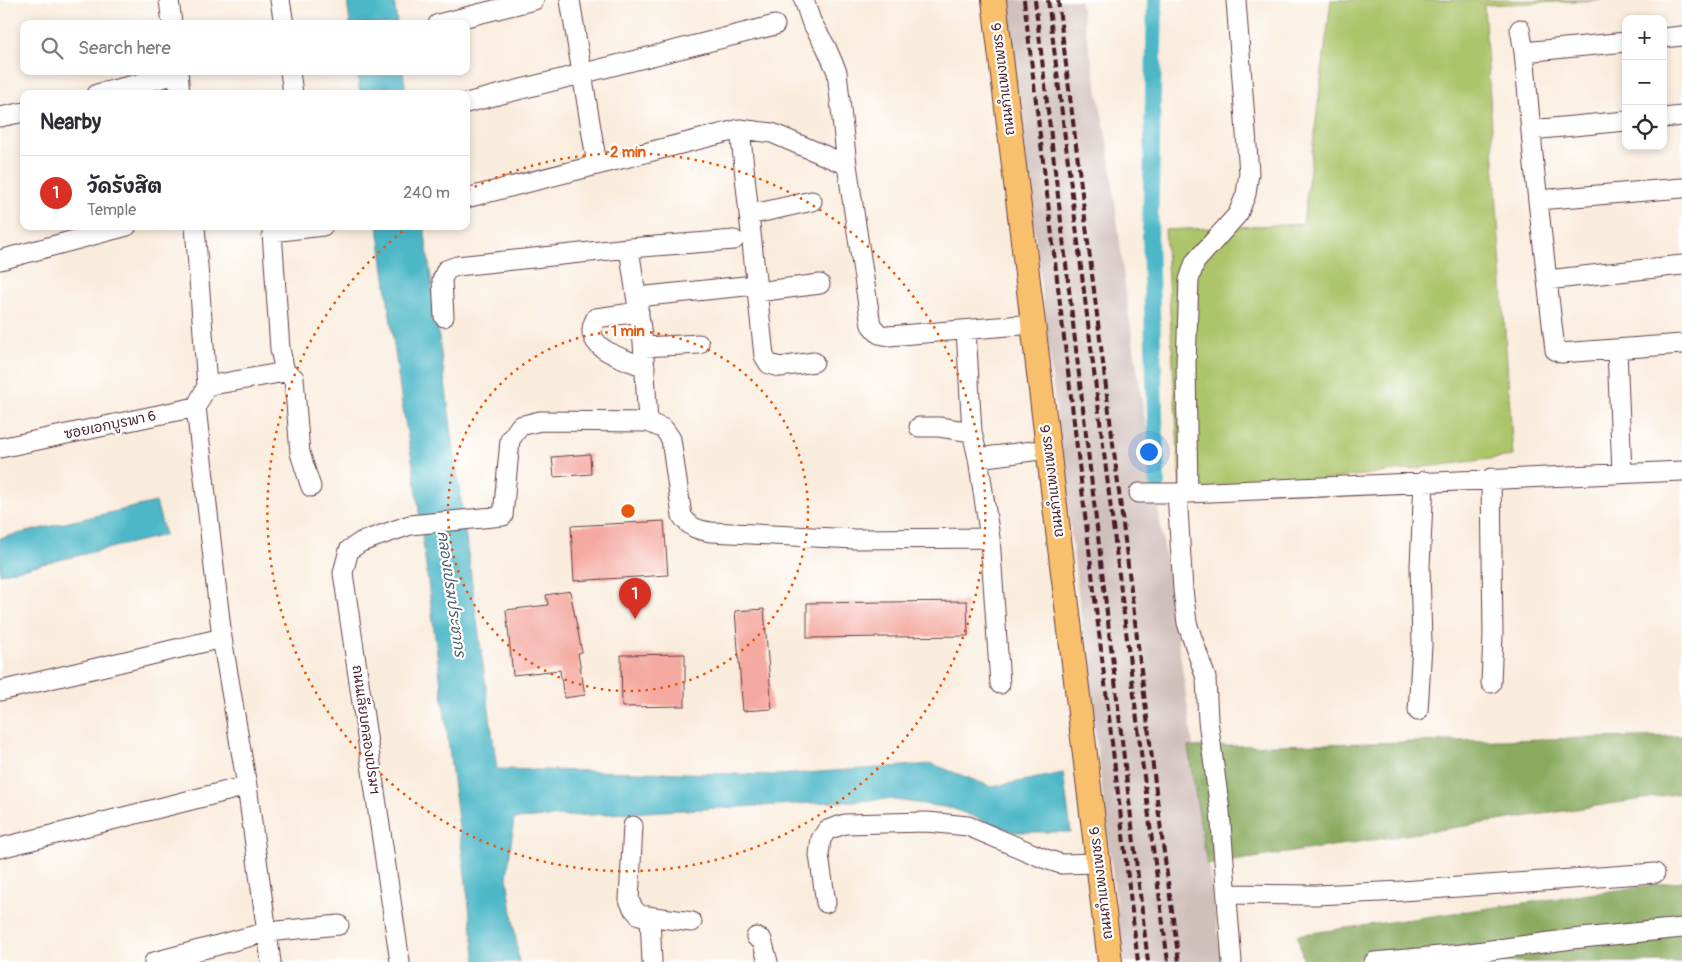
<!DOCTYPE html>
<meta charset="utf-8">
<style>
:root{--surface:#fff;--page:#f7f7f7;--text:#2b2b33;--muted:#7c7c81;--line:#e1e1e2;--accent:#d93025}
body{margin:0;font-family:Pangolin,"Playpen Sans Thai",sans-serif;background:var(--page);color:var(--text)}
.controls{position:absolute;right:15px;top:15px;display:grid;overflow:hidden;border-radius:10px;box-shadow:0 2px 8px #0003}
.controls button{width:45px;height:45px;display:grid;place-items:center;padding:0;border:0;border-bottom:1px solid var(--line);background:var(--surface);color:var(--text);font:25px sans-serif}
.you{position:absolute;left:1148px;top:451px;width:18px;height:18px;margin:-12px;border:4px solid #fff;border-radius:50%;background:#1a73e8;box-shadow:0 0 0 8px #1a73e833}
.badge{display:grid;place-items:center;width:32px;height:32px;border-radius:50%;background:var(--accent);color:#fff;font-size:16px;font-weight:700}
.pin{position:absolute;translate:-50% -41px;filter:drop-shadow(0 1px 2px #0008)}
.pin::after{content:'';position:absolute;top:26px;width:18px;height:15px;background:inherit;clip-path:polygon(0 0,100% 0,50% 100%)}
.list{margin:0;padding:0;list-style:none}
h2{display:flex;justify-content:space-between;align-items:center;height:65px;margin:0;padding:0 20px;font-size:21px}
h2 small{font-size:16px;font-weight:400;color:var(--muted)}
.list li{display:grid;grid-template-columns:32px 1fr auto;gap:15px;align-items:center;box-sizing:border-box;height:75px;padding:0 20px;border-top:1px solid var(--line)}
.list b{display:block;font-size:19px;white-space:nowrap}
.list p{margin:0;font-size:16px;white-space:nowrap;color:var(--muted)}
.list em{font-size:16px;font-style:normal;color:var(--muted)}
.icon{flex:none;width:28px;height:28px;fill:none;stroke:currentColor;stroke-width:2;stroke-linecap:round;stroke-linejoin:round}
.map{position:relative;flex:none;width:1682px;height:962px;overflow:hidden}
.search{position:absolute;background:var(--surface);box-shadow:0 2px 8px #0003;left:20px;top:20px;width:450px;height:55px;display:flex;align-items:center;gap:12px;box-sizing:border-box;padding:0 18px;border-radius:10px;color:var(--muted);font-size:19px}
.panel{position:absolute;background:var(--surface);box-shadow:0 2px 8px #0003;left:20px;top:90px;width:450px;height:140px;border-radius:10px}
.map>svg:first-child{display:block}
.industrial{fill:#d0c0bc}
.green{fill:#acc56b;stroke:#7b724b}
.forest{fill:#89aa5f;stroke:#6a6445}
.water{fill:#4bb7c7;stroke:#4a6b79}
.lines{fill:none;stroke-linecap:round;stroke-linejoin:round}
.canal{stroke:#4bb7c7;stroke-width:16}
.building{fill:#f4aaa1}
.minor-casing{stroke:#643e46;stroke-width:21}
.major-casing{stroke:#643e46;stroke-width:26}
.minor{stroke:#fff;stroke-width:19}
.major{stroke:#f8bf6c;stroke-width:24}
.rail{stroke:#4a1f2b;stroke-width:4;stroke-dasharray:8 4;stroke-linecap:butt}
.ring{fill:none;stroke:#e8590c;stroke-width:2.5;stroke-dasharray:2.5 5}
.labels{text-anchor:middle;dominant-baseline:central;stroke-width:4.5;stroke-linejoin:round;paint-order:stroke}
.street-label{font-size:14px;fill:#4a1f2b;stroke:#fff}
.water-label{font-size:15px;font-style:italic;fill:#4a5c69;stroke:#fff}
.centre{fill:#e8590c;stroke:#fff;stroke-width:2.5}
.ring-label{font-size:15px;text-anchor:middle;font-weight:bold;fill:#e8590c;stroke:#fff;stroke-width:4.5;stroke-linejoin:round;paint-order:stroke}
</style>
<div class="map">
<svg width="1682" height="962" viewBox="0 0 1682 962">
<rect width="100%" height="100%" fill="#fff"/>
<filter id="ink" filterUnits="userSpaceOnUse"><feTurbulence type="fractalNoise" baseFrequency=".02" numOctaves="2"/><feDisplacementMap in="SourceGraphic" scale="10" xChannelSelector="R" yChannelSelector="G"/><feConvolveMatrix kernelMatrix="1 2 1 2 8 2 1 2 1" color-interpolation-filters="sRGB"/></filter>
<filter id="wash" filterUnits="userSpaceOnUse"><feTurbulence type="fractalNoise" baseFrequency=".0096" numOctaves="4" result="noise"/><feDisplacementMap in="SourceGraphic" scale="20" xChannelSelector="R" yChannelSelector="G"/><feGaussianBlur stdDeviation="1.12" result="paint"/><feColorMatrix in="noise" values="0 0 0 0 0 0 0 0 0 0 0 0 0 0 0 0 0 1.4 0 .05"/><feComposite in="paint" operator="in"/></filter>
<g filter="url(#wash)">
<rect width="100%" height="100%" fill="#f9ecdc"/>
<path class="industrial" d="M1006 0H1080L1109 151 1126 295 1185 687 1222 962H1123Z"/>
<path class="green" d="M1331 0H1601L1484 5 1513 456 1181 498 1165 230 1303 224Z"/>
<path class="forest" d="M1682 736V793L1207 865 1188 747Z
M1682 881V962H1304L1297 935Z"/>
<path class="water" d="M347 0H394L397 24H350Z
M357 71H403L406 94H360Z
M378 226H424L497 769 777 775 932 764 992 787 1063 773 1071 832H1014L951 808 888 799 514 819 507 877 519 962H476L414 471 402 404Z
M156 502 165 535 0 574V538Z"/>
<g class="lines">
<path class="canal" d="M1155 0 1150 236 1157 484"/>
</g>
<g id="blocks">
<path class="building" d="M590 454 591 474 554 477 552 457Z
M664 521 668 575 574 581 571 526Z
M570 591 582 652 578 653 585 695 564 698 560 670 513 675 506 610 548 605 546 595Z
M967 601 968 636 807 638V603Z
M764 609 772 709 743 711 735 611Z
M685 654V706L622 707 621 655Z"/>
</g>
</g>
<g filter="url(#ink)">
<use href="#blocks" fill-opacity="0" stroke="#643e46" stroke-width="1"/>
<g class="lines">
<defs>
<path id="minor" d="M169 0 172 24
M280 0 284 24
M570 0 597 165
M804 0 811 21 826 47 837 72 847 165 871 325 879 334 889 336 1033 324
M438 24 534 0
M1520 29 1524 52 1534 166 1555 350 1561 353 1682 344
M1663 38 1682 36
M1524 52 1626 42
M178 71 180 94
M290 71 293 94
M97 94 178 74
M466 103 775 25
M0 117 24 112
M1663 118 1682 116
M740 129 764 356 769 364 780 367 814 362
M1531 130 1626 121
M466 198 740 129 772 133 847 165
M1538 200 1682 188
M749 215 812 201
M195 226 207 386
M275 226 272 232 280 349 285 372 294 378 300 453 311 487
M272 232 323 226
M629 248 643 342 648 422
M0 260 127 226
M1547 280 1682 265
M757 292 820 284
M637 297 745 286
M639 312 596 318C578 348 625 359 645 367
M444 317 442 280 446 270 457 266 629 248 734 240
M644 347 699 344
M1617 350 1622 473
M207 386 285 372
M196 407 222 638 247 786 271 962
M919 427H939L972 432
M0 448 196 407 207 386
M978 458 1048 449
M1491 478 1493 635 1491 683
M1139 493H1188L1682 471
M1177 493 1183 590 1187 623 1206 678 1208 721 1220 811 1232 962
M1188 493 1186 364 1189 280 1195 262 1238 214 1246 194 1249 173 1236 0
M990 538 1000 684
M0 691 222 638
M1418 711 1422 645 1420 566 1424 481
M633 826 629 900 633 908 639 915 692 922
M0 848 247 786
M1227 894 1316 895 1402 891 1655 873
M826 903 819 855 821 839 827 830 845 824 927 822 968 826 1043 858 1061 864 1098 863
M650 916 652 962
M756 937 762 940 768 962
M154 962 267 932 339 925
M400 962 343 573 349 550 361 542 410 525 503 516 510 440 520 426 540 421 648 422 664 429 671 439 682 516C690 528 698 530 711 532L855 539 990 538 978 458 972 432 966 330
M1374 962 1462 954 1572 939 1682 928"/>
<path id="major" d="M994 0 1110 962"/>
</defs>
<use href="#minor" class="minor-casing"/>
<use href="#major" class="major-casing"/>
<use href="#minor" class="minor"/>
<use href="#major" class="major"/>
<path class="rail" d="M1024 0 1138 962
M1035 0 1148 962
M1048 0 1150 825 1168 962
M1058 0 1160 823 1179 962"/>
</g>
</g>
<g class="ring">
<circle cx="628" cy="511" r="180"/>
<path d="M468 190A359 359 0 1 1 407 228"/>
</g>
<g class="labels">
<g class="street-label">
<text transform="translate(1003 79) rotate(-97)">ถนนกำแพงเพชร 6</text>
<text transform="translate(110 425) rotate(-12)">ซอยเอกบูรพา 6</text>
<text transform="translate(1052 481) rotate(-97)">ถนนกำแพงเพชร 6</text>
<text transform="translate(366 730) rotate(82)">ถนนเลียบคลองเปรมฯ</text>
<text transform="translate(1101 883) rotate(-97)">ถนนกำแพงเพชร 6</text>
</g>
<g class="water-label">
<text transform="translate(451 594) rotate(82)">คลองเปรมประชากร</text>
</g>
</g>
<circle cx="628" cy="511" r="8" class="centre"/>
<g class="ring-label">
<text x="628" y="157">2 min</text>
<text x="628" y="336">1 min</text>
</g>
</svg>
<div class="controls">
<button>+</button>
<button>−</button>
<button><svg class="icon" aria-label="locate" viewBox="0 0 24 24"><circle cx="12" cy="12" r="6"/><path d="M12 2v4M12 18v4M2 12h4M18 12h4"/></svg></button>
</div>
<div class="you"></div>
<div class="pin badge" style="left:635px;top:619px">1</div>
<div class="search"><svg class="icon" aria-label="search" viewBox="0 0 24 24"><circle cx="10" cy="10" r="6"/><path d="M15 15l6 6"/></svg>Search here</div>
<section class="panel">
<h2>Nearby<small></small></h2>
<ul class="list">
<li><span class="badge">1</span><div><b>วัดรังสิต</b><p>Temple</p></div><em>240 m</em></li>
</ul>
</section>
</div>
